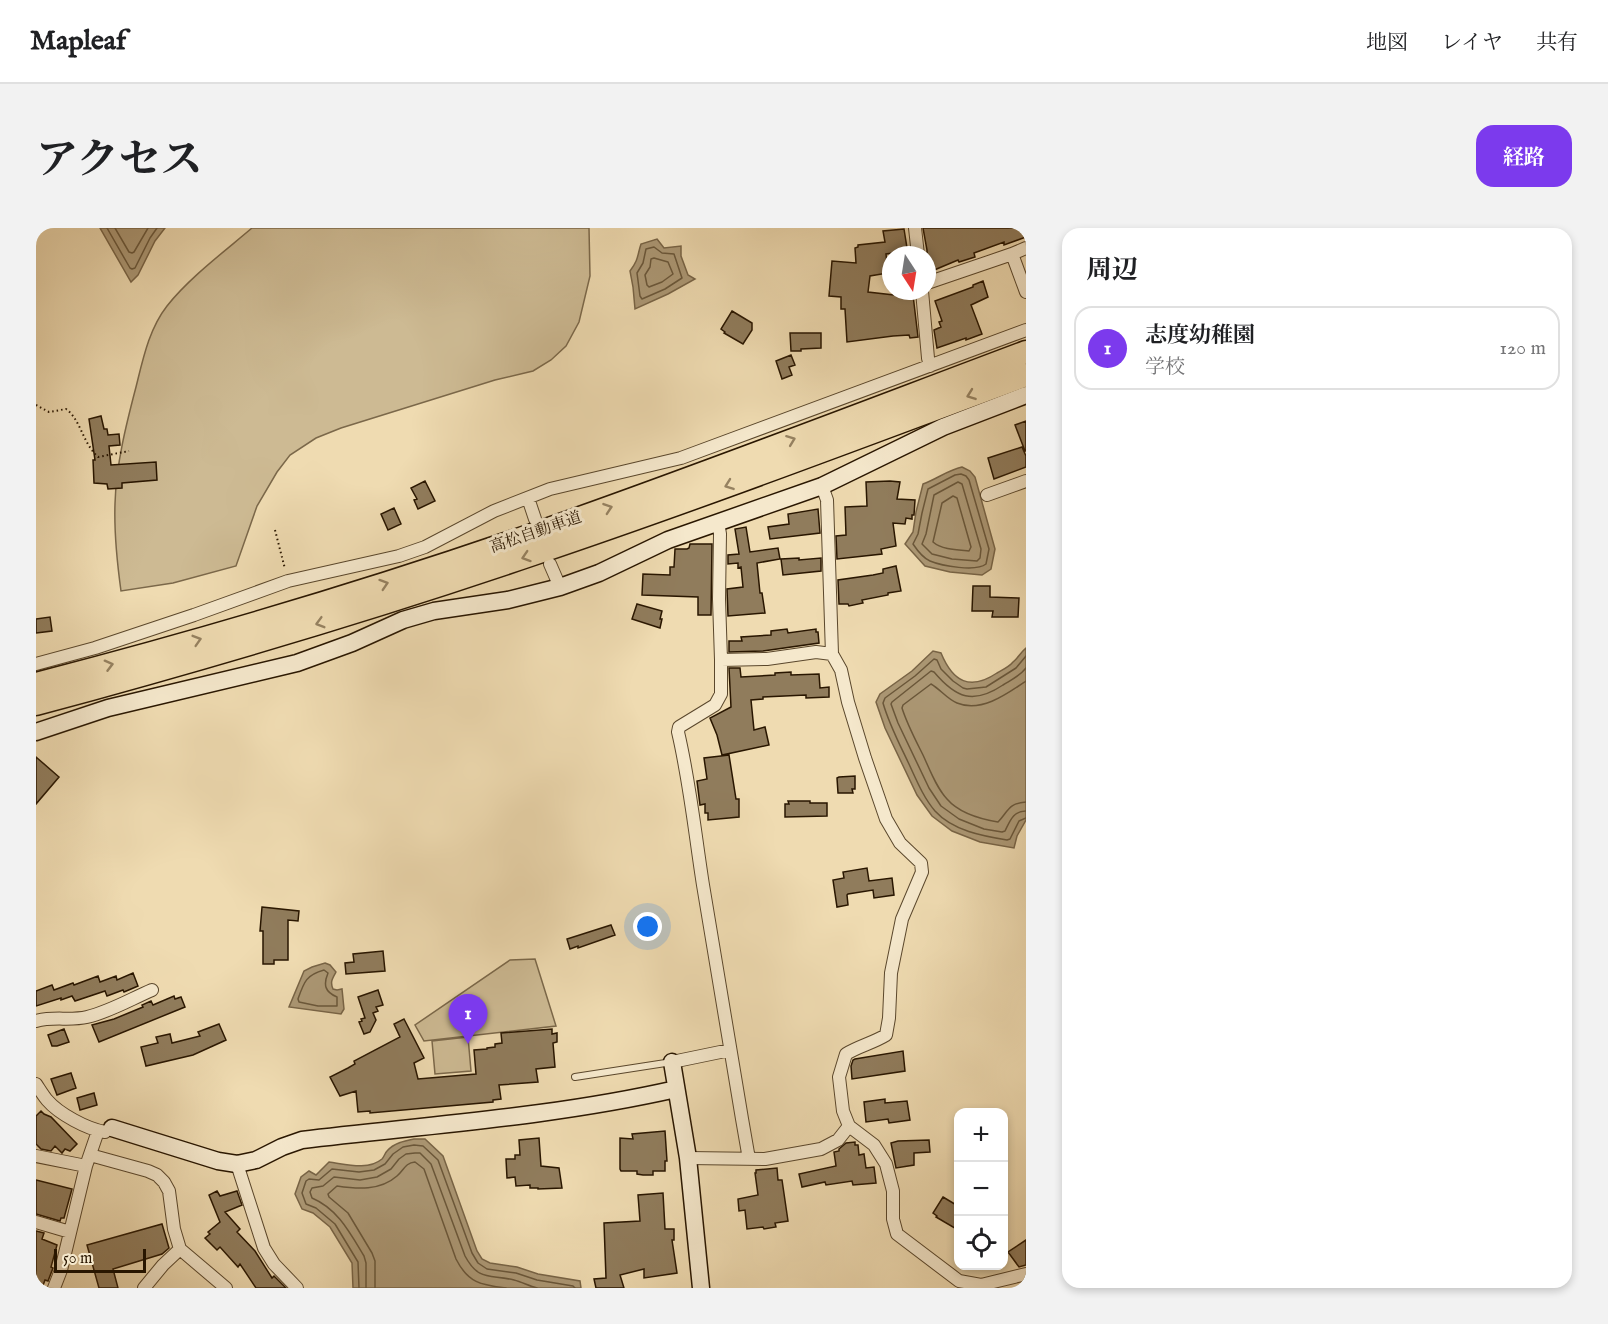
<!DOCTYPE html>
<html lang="ja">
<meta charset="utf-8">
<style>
:root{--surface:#fff;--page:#f2f2f2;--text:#202124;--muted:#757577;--line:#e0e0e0;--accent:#7c3aed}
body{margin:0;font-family:"IM FELL English","Noto Serif JP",serif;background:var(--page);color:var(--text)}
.controls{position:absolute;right:18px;bottom:18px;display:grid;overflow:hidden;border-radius:12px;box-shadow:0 3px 9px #0003}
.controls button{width:54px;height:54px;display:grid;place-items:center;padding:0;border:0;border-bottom:2px solid var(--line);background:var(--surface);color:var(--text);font:30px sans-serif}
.compass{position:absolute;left:846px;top:18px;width:54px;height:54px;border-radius:50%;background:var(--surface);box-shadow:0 3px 9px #0003;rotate:168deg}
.scale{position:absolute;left:18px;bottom:15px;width:92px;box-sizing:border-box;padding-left:6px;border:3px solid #291600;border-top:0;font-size:16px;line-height:21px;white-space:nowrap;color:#291600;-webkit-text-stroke:4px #f5e8cc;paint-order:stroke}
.you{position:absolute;left:612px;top:699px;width:21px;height:21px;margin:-15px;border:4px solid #fff;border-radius:50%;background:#1a73e8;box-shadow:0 0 0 9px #1a73e833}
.badge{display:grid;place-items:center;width:39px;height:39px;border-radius:50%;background:var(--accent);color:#fff;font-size:20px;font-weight:700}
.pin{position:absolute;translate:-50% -50px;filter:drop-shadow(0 2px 3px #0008)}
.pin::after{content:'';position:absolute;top:32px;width:21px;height:18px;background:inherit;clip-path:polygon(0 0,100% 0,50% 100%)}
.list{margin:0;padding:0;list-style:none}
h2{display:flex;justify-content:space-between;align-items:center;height:78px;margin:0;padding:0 24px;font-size:26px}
h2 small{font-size:20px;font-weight:400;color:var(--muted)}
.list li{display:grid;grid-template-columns:39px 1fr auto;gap:18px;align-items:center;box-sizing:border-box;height:84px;margin:0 12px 12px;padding:0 12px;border:2px solid var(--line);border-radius:18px}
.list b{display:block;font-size:22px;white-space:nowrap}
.list p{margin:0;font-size:20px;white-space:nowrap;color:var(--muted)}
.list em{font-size:20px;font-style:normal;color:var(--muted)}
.icon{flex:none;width:33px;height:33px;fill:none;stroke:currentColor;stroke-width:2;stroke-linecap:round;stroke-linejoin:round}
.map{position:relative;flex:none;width:990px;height:1060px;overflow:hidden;border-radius:18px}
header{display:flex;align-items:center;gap:36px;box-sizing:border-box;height:84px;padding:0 30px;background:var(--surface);border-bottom:2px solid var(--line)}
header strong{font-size:28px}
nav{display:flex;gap:33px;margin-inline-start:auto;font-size:21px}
.intro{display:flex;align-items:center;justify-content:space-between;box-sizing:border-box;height:144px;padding:0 36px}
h1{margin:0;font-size:42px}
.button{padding:15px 27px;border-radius:18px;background:var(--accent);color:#fff;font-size:21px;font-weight:700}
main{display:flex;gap:36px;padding:0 36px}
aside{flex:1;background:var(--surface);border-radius:18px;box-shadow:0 3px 9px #0003}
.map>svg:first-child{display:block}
.green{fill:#cdba93;stroke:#7b684a;stroke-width:1.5}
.water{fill:#ac9875;stroke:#786446;stroke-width:1.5}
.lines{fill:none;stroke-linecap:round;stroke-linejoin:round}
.shore{stroke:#6a573a;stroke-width:1.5}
.building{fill:#907c5c;stroke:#291600;stroke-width:1.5}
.lane-casing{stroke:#5a472c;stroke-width:8}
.street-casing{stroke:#5a472c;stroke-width:14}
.secondary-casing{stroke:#291600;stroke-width:19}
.highway-casing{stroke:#291600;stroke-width:25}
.path{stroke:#291600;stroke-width:2;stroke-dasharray:1.5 3;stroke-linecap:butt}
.lane{stroke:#f5e8cc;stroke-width:6}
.street{stroke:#f5e8cc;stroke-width:12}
.secondary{stroke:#f5e8cc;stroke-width:16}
.highway{stroke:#efdbb1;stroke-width:22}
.oneway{stroke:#968261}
.labels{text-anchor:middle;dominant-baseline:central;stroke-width:6;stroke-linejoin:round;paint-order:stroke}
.street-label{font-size:16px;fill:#291600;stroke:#f5e8cc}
</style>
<header>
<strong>Mapleaf</strong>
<nav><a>地図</a><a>レイヤ</a><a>共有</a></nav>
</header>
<div class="intro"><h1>アクセス</h1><a class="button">経路</a></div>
<main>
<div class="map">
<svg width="990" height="1060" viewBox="0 0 990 1060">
<rect width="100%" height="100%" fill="#efdbb1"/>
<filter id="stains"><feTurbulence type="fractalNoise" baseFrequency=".00333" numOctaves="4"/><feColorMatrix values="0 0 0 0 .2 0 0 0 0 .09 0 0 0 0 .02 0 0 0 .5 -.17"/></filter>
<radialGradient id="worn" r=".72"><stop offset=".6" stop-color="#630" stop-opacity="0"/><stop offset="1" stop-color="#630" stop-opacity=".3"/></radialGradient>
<path class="green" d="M216 0H553L554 48 543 94 530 118 515 132 497 143 459 152 305 200 280 210 254 227 241 244 221 278 200 338 137 355 85 363C81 334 78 305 79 276 80 237 90 197 100 159 107 131 113 101 131 78 153 50 189 23 216 0Z
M499 731 520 798 388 813 379 797 474 732Z
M432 809 435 843 399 846 396 813Z"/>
<path class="water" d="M64 0H129L119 13 102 47 95 54Z
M621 11 628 20 645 18V28L652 47 659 51 632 66 599 81 597 59 594 43C603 31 601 28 605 16Z
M926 239 934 243 939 249 959 321 955 341 946 347 914 344 889 338 869 316 877 304 880 284 887 256C901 251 912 242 926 239Z
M990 420V592L981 608 978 620 944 614 916 603 896 588 881 567 849 500 840 474 844 466 876 443 897 423 905 425C917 454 934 463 961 445 966 442 973 439 977 434 982 430 985 424 990 420Z
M289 735 294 737 300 744C296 751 294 754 297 761L301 762 306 761 308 781 305 786 253 779 268 743 276 739Z
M378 911H389L407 928 441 1023 446 1031 454 1035 481 1039 502 1046 544 1053 545 1060H317L316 1035 294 999 277 985 266 981 259 966 265 949 273 943 280 947 293 934C309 936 332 943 346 931 348 929 349 925 351 923 358 915 368 913 378 911Z"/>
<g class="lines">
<path class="shore" d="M71 0 94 40 96 41 99 40 114 10 121 0
M79 0 93 24 96 25 98 24 112 0
M618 19 626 25 638 26 646 50 629 61 606 71 604 68 601 45 607 35 610 21Z
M618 30 632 34 637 46 626 54 613 59 611 57 609 47 614 39 615 31Z
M925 246 930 248 933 252 953 321 950 336C940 344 906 338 894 333 887 330 881 322 877 316L882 306 886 285 892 261 919 247Z
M922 254 926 256 945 321 944 330 941 333 916 331 896 326 886 316 890 306 898 267Z
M917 268 921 270 935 319 933 323C922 322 906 322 897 314L906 275Z
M990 428 980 440 950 459 931 461 927 460 917 453 905 441 901 432 898 431 879 448 849 470 847 475C853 496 863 515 872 534 880 551 887 569 899 583 917 603 947 608 971 612L974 611 983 593 990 590
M990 440C984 448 975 452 967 457 937 477 920 470 898 444L895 443 856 474 855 476 862 495 893 560 905 578 923 591 948 601 966 604 969 603C974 593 977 583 990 583
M990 453C971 466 945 485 921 475 911 471 904 461 895 456L867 477 866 480C871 496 879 511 887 527 894 542 900 559 911 571 923 585 944 591 962 594 972 584 972 575 990 574
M288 742 292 745C287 757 289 764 301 769V778H282L263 774 262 771C268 754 270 747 288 742Z
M323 1060 322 1034 299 996 280 980 270 976 266 965 270 953 273 951 283 952 296 941 323 944 338 942 349 936 357 926 367 919 378 917 387 918 402 932 436 1025 442 1035 451 1041 480 1045 501 1052 537 1058 539 1060
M330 1060V1035L328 1028C314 1005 302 981 276 970L274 964 276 960 287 958 298 949 324 952 341 949 355 941 363 931 370 926 379 925H384L395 936 429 1028C443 1054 454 1046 478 1052 486 1054 493 1058 501 1060
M339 1060V1033L336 1025 312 985 293 969 292 966 301 958C321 961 344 963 361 948 368 942 369 935 379 934L388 941 420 1031C432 1055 445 1057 470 1060"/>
</g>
<path class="building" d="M887 0H990V9L968 17V14L938 25 939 29 923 34 922 32 891 45V22Z
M868 1 871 20 865 21V24L850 26 852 45 834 48 832 64 867 68 877 67 882 109 874 110 873 107 857 108 811 114 809 81H805V69L793 68 796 33 820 35 819 20 822 19V17L849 14 847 3Z
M947 53 952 69 935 77 946 106 930 112V110L901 120 898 102 905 99 903 94 906 93 899 73 937 59V57Z
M696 83 716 95V102L707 116 688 105 689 104 685 101Z
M754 105H785V120L765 121V123H755Z
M755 127 759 137 753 139 756 147 746 151 740 133Z
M65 188 68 201H71L72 207 83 206 84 217 73 218 75 237 120 234 121 252 86 255V260L72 261 71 256 58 255 57 232H59L53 191Z
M990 193V223H989L979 197Z
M986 219 990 228V239L958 251 952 230Z
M389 253 399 273 382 281 378 272 381 271 375 260Z
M854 253 864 254 861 271 879 272 878 287H876V291L870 290 869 296 857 295 860 318 845 321 846 326 801 331 800 308 810 307 809 279 831 278 830 254Z
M358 280 365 296 352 302 345 286Z
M782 281 784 305 734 311 732 299 753 296 752 286Z
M710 299 714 324 742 320 744 331 721 335 724 365H726L729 385 692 388 691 361 707 359 705 339 702 340V335L692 336V327L703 326 699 301Z
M654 316H676L675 387H662V369L606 367 607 346 634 347V339H638L639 321H651L653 320Z
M763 330V332L785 330V343L747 347 745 331Z
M860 338 865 363 852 365V367L826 372 827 375 813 378 812 376H803L802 352 837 347 847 345V341Z
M937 358H954V369L983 370 982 389H956L957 383H936Z
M601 376 626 383 624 391H626L624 400 596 391Z
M14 389 16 403 0 405V391Z
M751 401 752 405 780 401V404H782L783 415 727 423 693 424V413H706L705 409 735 407V403Z
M693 440H704L705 449 739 447V445L755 444V447L783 446 784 460 793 459V469L770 470V467L727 469V471L715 472 718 502 729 499 733 517 686 527 681 507 674 490 695 479Z
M693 527 700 571H703V589L672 592V585H669V576L664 577 661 553 671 551 668 530Z
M0 529 23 549 0 576Z
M819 548V561H816L817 565H802L801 550 803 549Z
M752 573H774V575H791V588L749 589V576H753Z
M831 640 833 653 856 650 858 667 838 670 837 662 812 666 811 667 812 677 801 679 797 652 808 650 807 644Z
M226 679 263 683 262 693 252 692V732H238V736H227V703H224Z
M575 697 579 707 542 720V718L534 721 531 711Z
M347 723 349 743 310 746 309 735 318 734 317 726Z
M97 745 102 758 88 764 87 762 71 768 69 763 39 773 36 768 25 772V770L0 778V763L16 757 18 762 37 755 38 757 62 748 64 754 80 748 81 752Z
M342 762 347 777 340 779 342 783 337 785 340 792 334 804 328 806 323 794 326 793 325 791 329 790 322 769Z
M138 768 139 771 145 769 149 779 63 814 56 797 78 791 107 779 106 777 115 773 117 777Z
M368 791 388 830 378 835 382 851 440 846 438 822 451 821V820L459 819V816L466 815 465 805 516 801V806L521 805V814L517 815 519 839 500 841 502 854 463 857 465 871 457 872V874L334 885V883L322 884 320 863 304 868 294 849 312 840 319 836 318 833 364 809 358 796Z
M183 796 190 812 157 827 110 838 105 819 122 815 120 809 134 806 136 815 164 808 162 804Z
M28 801 33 814 21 818H16L12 807Z
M867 823 869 843 816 851 815 838 817 832 819 831Z
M35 845 40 860 21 867 15 851Z
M58 865 61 877 44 882 41 870Z
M849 871V875L871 873 874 892 853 895 852 891 830 894 828 874Z
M5 883 8 886 15 889 41 916 34 923 29 921 26 925 19 918 15 923 5 921 0 916V888Z
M629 903 631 933H629V943H617V947H607L601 946V943H585L584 941V910L597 911 596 906Z
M503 910 505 938 523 940 526 960 502 961V960H494V957L480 958 479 949 471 950 470 931H479V927H484L483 912Z
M893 912 894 924 878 925V937L860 940 855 915 862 913Z
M819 914V917H822L823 927 828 926 830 940 838 939 840 955 817 957 816 953 790 957 789 954 766 959 763 946 800 938 798 924 803 923V921L810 915Z
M741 940 742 952H746L752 993 739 995 740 999 728 1001 727 999 711 1001 709 982 703 983 702 971 722 967 719 945H720V942Z
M0 952 36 961 28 990H25L24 993 0 986Z
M181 963 184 968 201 963 206 977 189 984 204 1001 201 1004 219 1023 236 1050 238 1048 250 1060H220L204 1036 202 1039 184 1019 181 1022 169 1010 174 1006 172 1004 184 994 173 967Z
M627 965 629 1001H638V1012H636L641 1045 608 1050V1041L584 1047 588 1060H560L558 1051 570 1050 568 995 604 993 602 967Z
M907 969 922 978V1002L900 989 901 988 897 985Z
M126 996 133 1020 126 1026 77 1041 82 1060H63L51 1017Z
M0 1003 8 1005 6 1011 21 1017 15 1039 17 1040 12 1053 9 1052 6 1060H0Z
M990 1012V1037L983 1039 972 1024Z"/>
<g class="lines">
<defs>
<path id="lane" d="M539 849 636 834"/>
<path id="street" d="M879 0 882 27
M990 20 976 26 990 64
M891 55 976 26
M886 63 892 130 894 138
M786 258 791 272 796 426 805 442 812 474 829 530 850 591 864 615 885 635 886 644 866 691 855 745 853 790 850 807C837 815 823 818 810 826L803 849 807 883 813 898 838 917 850 936 857 963V991L861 1006 923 1053 945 1057 990 1046
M951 267 990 253
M492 270 499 291
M682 294 684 306 683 371 685 432V466L679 477 643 499 642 504C654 555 659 606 667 657 682 749 697 840 713 931
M514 336 524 359
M685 432 731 431 780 424 796 426
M0 436 59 420 158 387 252 353 363 328 389 319 458 283 514 261 645 230 990 102
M0 793C17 788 34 793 51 789 73 784 95 771 116 762
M636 834 694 822
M0 856C4 862 7 867 11 872 23 886 51 901 69 904
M54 927 112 943 121 947 128 954 133 963 138 1001 144 1021 190 1060
M0 928 50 938
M652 930 729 931 785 921 802 912 813 898
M201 936 228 1020 238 1036 261 1060
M0 994 34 1004
M18 1060 25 1042 50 938 62 903
M108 1060 127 1037 144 1021"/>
<path id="secondary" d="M0 504 72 480 261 435 316 415 367 392 398 383 472 372 524 359 563 345 632 312 786 258 907 199 990 167
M636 834 652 930 665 1060
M76 900 182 933 201 936 220 932 246 919 266 912C391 897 517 889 640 861"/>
<path id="highway" d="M0 456C166 413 331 364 493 308 660 250 825 186 990 124
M0 476C167 431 333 382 497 326 663 270 826 208 990 147"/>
</defs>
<use href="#lane" class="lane-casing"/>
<use href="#street" class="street-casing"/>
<use href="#secondary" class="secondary-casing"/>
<use href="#highway" class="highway-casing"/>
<path class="path" d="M0 177 13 184 30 181C45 192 46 214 62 229L93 223
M239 302 249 341"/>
<use href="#lane" class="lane"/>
<use href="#street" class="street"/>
<use href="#secondary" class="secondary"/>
<use href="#highway" class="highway"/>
</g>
<defs><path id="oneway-chevron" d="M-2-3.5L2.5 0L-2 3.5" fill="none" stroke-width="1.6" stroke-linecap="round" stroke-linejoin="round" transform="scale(1.5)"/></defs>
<g class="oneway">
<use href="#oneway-chevron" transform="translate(935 167) rotate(160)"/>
<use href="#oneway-chevron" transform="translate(755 212) rotate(-21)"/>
<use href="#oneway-chevron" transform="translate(693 257) rotate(160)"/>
<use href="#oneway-chevron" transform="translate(572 280) rotate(-19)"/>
<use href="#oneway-chevron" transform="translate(490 329) rotate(162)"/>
<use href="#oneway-chevron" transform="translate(348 356) rotate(-18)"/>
<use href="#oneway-chevron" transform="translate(284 395) rotate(164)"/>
<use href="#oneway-chevron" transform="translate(161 412) rotate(-17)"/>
<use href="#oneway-chevron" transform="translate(73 437) rotate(-15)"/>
</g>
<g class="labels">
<g class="street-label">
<text transform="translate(500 305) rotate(-19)">高松自動車道</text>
</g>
</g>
<rect width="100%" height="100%" filter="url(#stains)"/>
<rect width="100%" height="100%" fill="url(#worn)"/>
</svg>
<div class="controls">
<button>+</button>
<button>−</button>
<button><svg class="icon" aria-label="locate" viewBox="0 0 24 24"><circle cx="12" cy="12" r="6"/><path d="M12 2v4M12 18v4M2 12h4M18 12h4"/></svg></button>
</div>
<svg class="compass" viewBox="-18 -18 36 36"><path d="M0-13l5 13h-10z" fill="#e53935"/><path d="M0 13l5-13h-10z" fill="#757577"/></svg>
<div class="scale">50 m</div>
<div class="you"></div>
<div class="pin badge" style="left:432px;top:816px">1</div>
</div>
<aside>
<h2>周辺<small></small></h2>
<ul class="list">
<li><span class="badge">1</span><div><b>志度幼稚園</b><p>学校</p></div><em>120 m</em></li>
</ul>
</aside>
</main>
